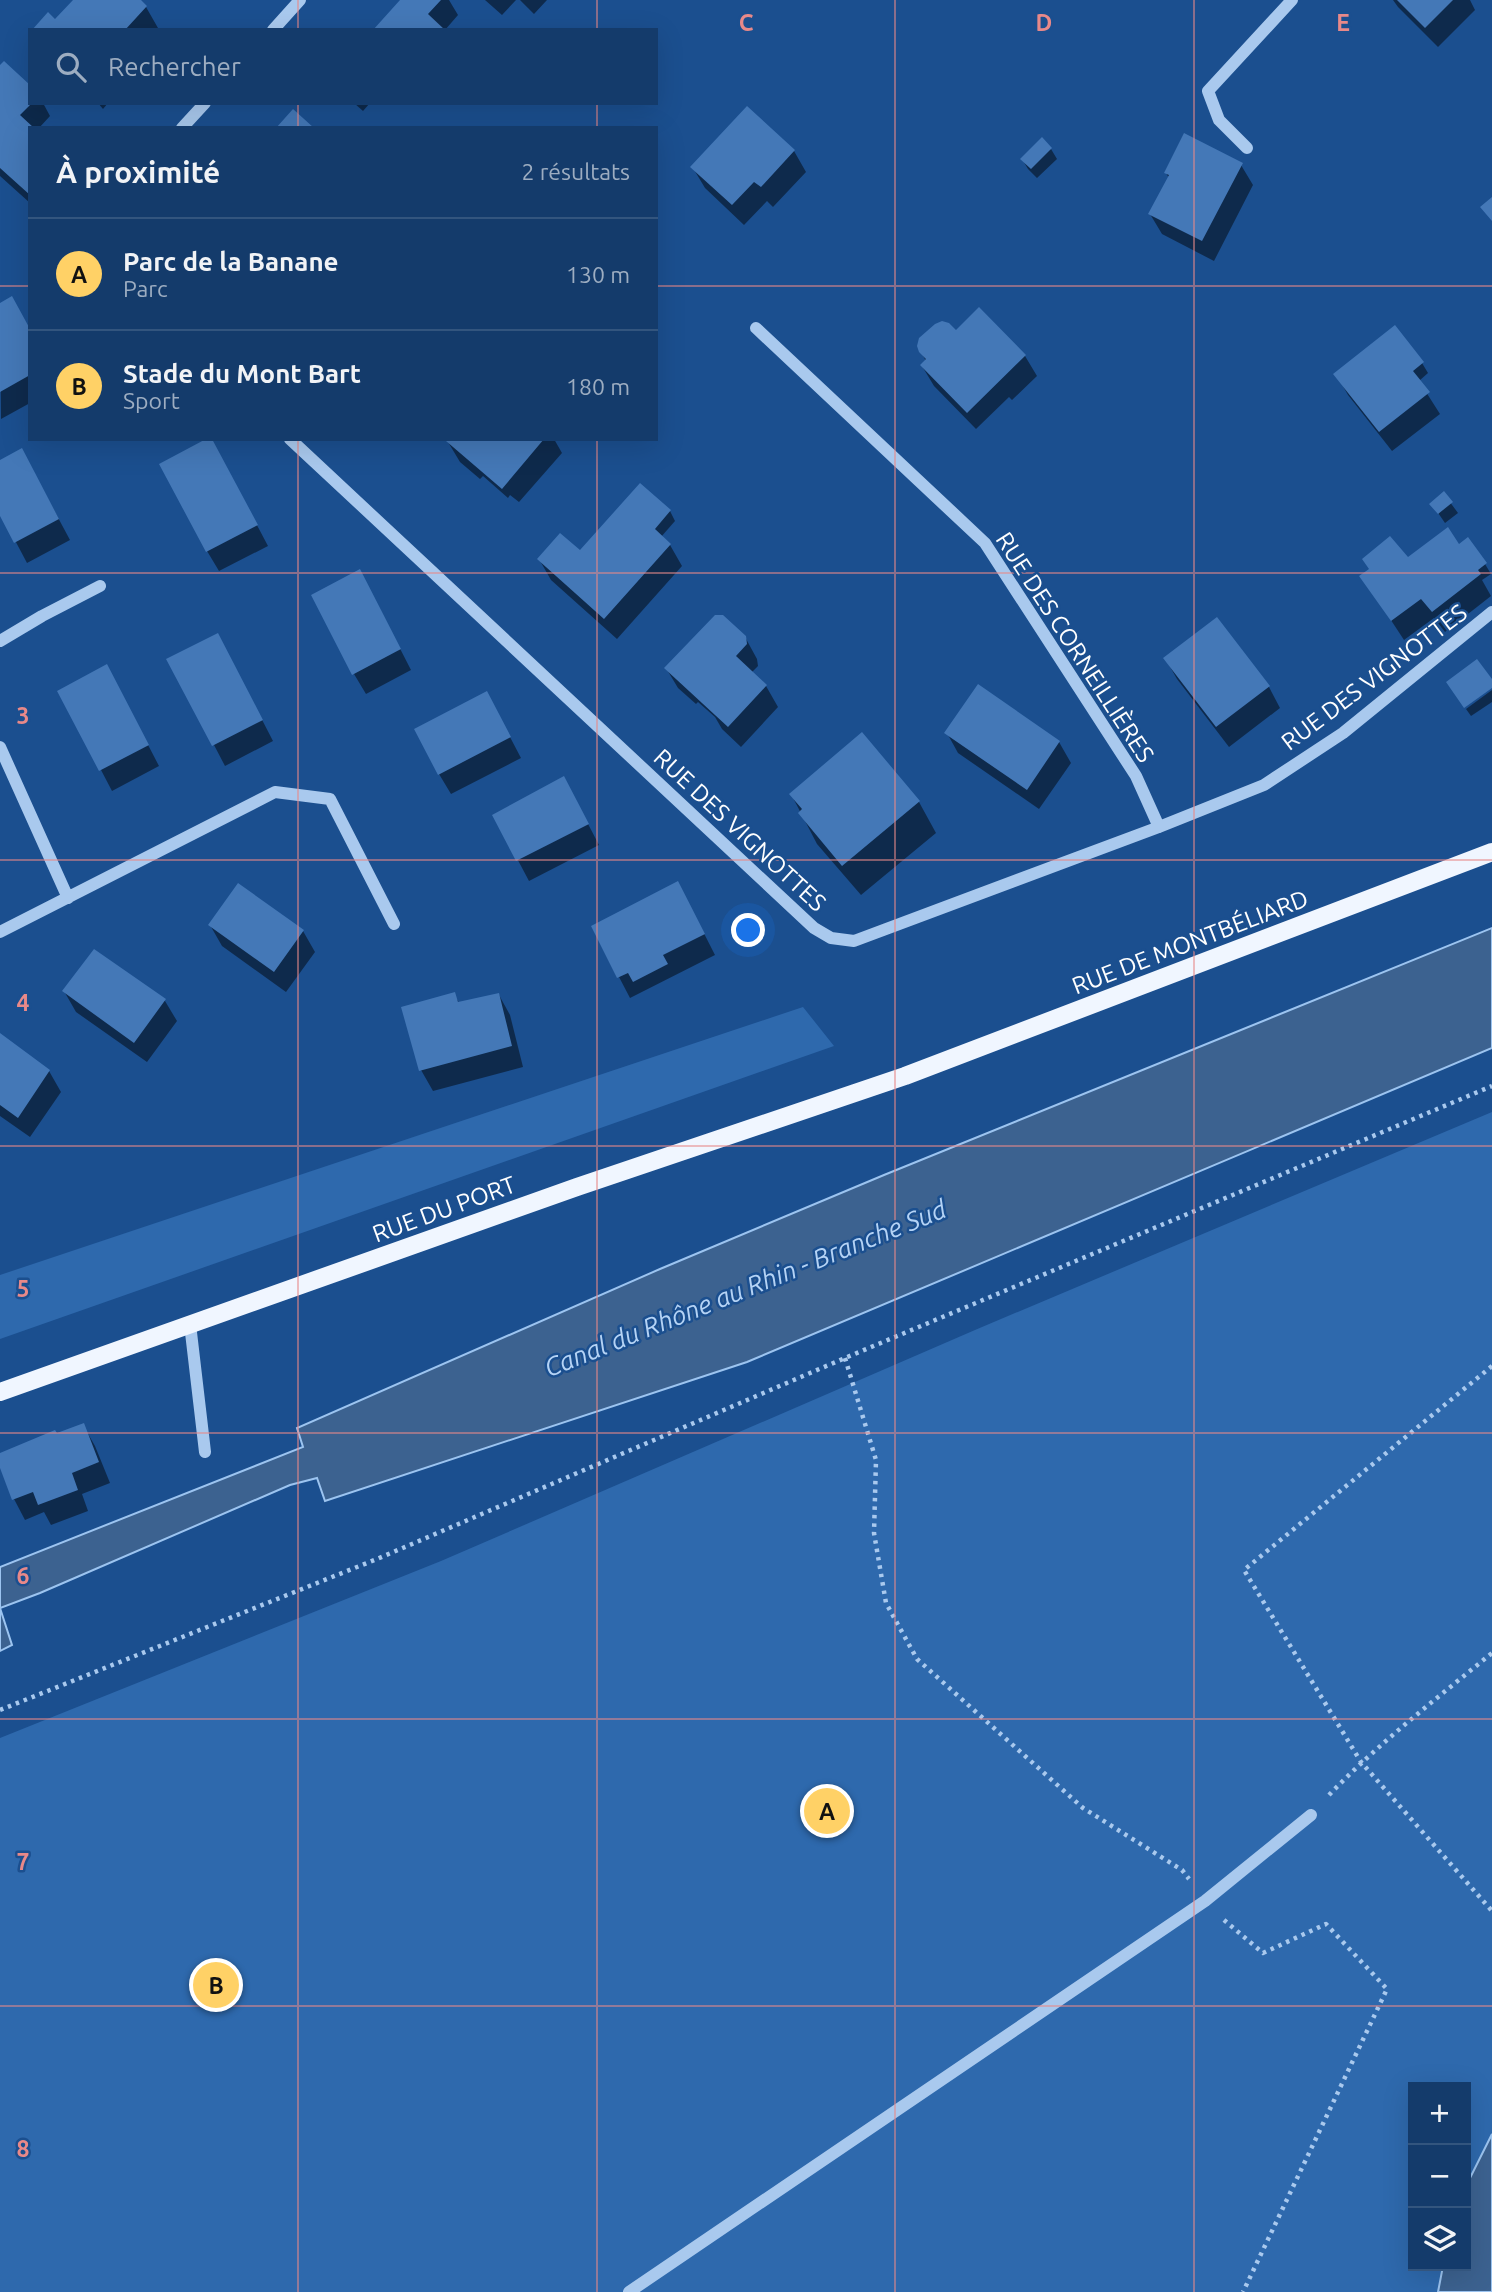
<!DOCTYPE html>
<html lang="fr">
<meta charset="utf-8">
<style>
:root{--surface:#143b6b;--page:#214673;--text:#f1f3f6;--muted:#9dadc1;--line:#33557e;--accent:#ffd166}
body{margin:0;font-family:Ubuntu,sans-serif;background:var(--page);color:var(--text)}
.controls{position:absolute;right:21px;bottom:21px;display:grid;overflow:hidden;border-radius:0px;box-shadow:0 7px 28px #0002}
.controls button{width:63px;height:63px;display:grid;place-items:center;padding:0;border:0;border-bottom:2px solid var(--line);background:var(--surface);color:var(--text);font:35px sans-serif}
.you{position:absolute;left:749px;top:931px;width:24px;height:24px;margin:-18px;border:5px solid #fff;border-radius:50%;background:#1a73e8;box-shadow:0 0 0 10px #1a73e833}
.badge{display:grid;place-items:center;width:46px;height:46px;border-radius:50%;background:var(--accent);color:#111;font-size:23px;font-weight:700}
.pin{position:absolute;translate:-50% -50%;border:4px solid #fff;box-shadow:0 2px 7px #0006}
.list{margin:0;padding:0;list-style:none}
h2{display:flex;justify-content:space-between;align-items:center;height:91px;margin:0;padding:0 28px;font-size:30px}
h2 small{font-size:23px;font-weight:400;color:var(--muted)}
.list li{display:grid;grid-template-columns:46px 1fr auto;gap:21px;align-items:center;box-sizing:border-box;height:112px;padding:0 28px;border-top:2px solid var(--line)}
.list b{display:block;font-size:26px;white-space:nowrap}
.list p{margin:0;font-size:23px;white-space:nowrap;color:var(--muted)}
.list em{font-size:23px;font-style:normal;color:var(--muted)}
.icon{flex:none;width:38px;height:38px;fill:none;stroke:currentColor;stroke-width:2;stroke-linecap:round;stroke-linejoin:round}
.map{position:relative;flex:none;width:1492px;height:2292px;overflow:hidden}
.search{position:absolute;background:var(--surface);box-shadow:0 7px 28px #0002;left:28px;top:28px;width:630px;height:77px;display:flex;align-items:center;gap:18px;box-sizing:border-box;padding:0 24px;border-radius:0px;color:var(--muted);font-size:26px}
.panel{position:absolute;background:var(--surface);box-shadow:0 7px 28px #0002;left:28px;top:126px;width:630px;height:315px;border-radius:0px}
.map>svg:first-child{display:block}
.green{fill:#2e69ad}
.water{fill:#3c6290;stroke:#9cc4f0;stroke-width:2}
.shadow{fill:#0007}
.building{fill:#4478b7}
.lines{fill:none;stroke-linecap:round;stroke-linejoin:round}
.path{stroke:#a9c9ee;stroke-width:4.5;stroke-dasharray:3.5 5;stroke-linecap:butt}
.minor{stroke:#a9c9ee;stroke-width:12}
.major{stroke:#f0f6ff;stroke-width:18}
.grid{fill:none;stroke:#e88989;stroke-width:2;stroke-opacity:0.55}
.labels{text-anchor:middle;dominant-baseline:central;stroke-width:5;stroke-linejoin:round;paint-order:stroke}
.street-label{font-size:24px;fill:#fff;stroke:#1b4f8f}
.water-label{font-size:26px;font-style:italic;fill:#b5d3f5;stroke:#1b4f8f}
.grid-label{font-size:23px;text-anchor:middle;font-weight:bold;fill:#e88989;stroke:#1b4f8f;stroke-width:5;stroke-linejoin:round;paint-order:stroke}
</style>
<div class="map">
<svg width="1492" height="2292" viewBox="0 0 1492 2292">
<rect width="100%" height="100%" fill="#1b4f8f"/>
<path class="green" d="M803 1007 834 1046 0 1339V1275Z
M1492 1112V2134L1466 2186V2087H1413V2266H1443L1438 2292H0V1738L441 1561 975 1330Z"/>
<path class="water" d="M1492 928V1048L747 1362 325 1501 317 1478 290 1485 40 1593 0 1608 12 1645 0 1651V1567L303 1447 297 1428 660 1269 884 1175Z
M1492 2134V2292H1438L1443 2266H1466V2186Z"/>
<path class="shadow" d="M75 0H138L146 7 158 28 156 30H34L55 21Z
M403 0H449L458 15 445 30Z
M485 0H516L502 15Z
M520 0H547L534 14Z
M1393 0H1470L1475 10 1438 47 1398 7Z
M0 68 30 103H43L50 116 39 128H30V203L0 176Z
M98 103H108L103 109Z
M354 103H370L363 111Z
M1051 149 1057 159 1037 178 1028 169 1022 159Z
M794 151 806 172 773 207 767 201 744 225 705 188 693 168Z
M1241 165 1253 185 1214 261 1162 234 1150 214 1169 178 1166 173Z
M0 305 30 331V403L1 419Z
M955 333 1025 356 1037 376 1012 400 1009 397 976 429 934 386 922 366 926 361 921 352Z
M1422 363 1428 373 1419 381 1440 414 1392 451 1348 395 1336 374Z
M450 439H554L562 453 519 502 510 495 508 498 483 476 480 479 460 462 448 442Z
M222 459 268 546 219 571 207 551Z
M0 462 33 471 70 540 27 563 0 512Z
M1444 494 1458 513 1445 523 1432 504Z
M670 511 675 521 661 537 670 545 682 566 617 639 551 580 539 559 580 553Z
M1459 546 1485 564 1491 574 1482 580 1491 596 1445 632 1434 618 1404 640 1362 576 1370 570Z
M371 592 411 670 366 694 354 674Z
M1217 619 1269 687 1280 708 1229 747 1177 679 1165 658Z
M745 637 757 659 758 666 752 672 766 686 778 707 741 747 722 729 715 717 698 702 696 704 678 688 666 668Z
M229 656 273 741 225 766 214 745Z
M118 687 159 766 112 791 101 770Z
M1492 690V702L1471 716 1466 709Z
M498 714 521 758 451 794 439 774Z
M947 733 1059 742 1071 763 1039 809 958 753Z
M791 794 919 802 936 833 861 895 817 844Z
M575 799 599 845 529 881 494 815Z
M689 904 715 955 630 998 619 977Z
M210 925 303 931 315 952 286 992 222 946Z
M64 991 165 1001 177 1021 147 1062 76 1012Z
M454 994 459 1003 499 995 510 1015 523 1067 433 1091 421 1070Z
M0 1036 49 1071 61 1092 30 1137 0 1116Z
M83 1425 95 1446 110 1483 82 1494 88 1511 51 1525 44 1512 25 1520 14 1499 0 1463V1454Z"/>
<path class="building" d="M73 0H141L147 6 125 30H32L48 12 55 19Z
M400 0H441L428 14 445 30H373Z
M1397 0H1453L1425 28Z
M4 61 30 85V105L20 115 34 128H30V195L0 168V65Z
M747 106 795 150 761 187 754 182 732 205 690 167Z
M293 109 314 128H276Z
M1184 133 1243 163 1202 241 1148 214 1169 175 1164 173Z
M1042 137 1052 148 1031 169 1020 159Z
M1492 197V221L1480 207Z
M12 296 30 329V375L0 392V303Z
M979 307 1026 355 967 413 920 365 926 359 919 352 917 346 919 338 935 324 942 321 949 323 956 330Z
M1395 325 1424 362 1413 371 1430 392 1379 432 1333 374Z
M206 439H212L258 525 206 552 159 464Z
M448 439H544L502 489 446 441Z
M22 448 59 519 14 543 0 516V460Z
M640 483 671 510 655 529 671 544 604 619 537 559 560 533 580 550Z
M1444 491 1453 502 1438 514 1429 504Z
M1448 527 1459 544 1468 537 1487 563 1478 570 1481 574 1432 612 1421 599 1391 621 1359 576 1369 569 1362 559 1390 536 1408 557Z
M360 569 401 649 352 675 311 595Z
M715 615H723L746 636 747 644 736 656 767 685 728 727 664 668Z
M1217 617 1270 686 1216 727 1163 658Z
M218 633 263 720 212 746 166 659Z
M1477 659 1492 679V688L1464 708 1446 682Z
M107 664 149 745 99 771 57 691Z
M978 684 1060 741 1027 790 944 733Z
M487 691 511 737 438 775 414 729Z
M862 732 920 801 842 866 798 813 802 809 789 794Z
M564 776 589 824 516 861 492 815Z
M678 881 705 934 663 955 668 964 633 982 628 973 617 978 591 926Z
M238 883 304 930 274 972 208 925Z
M94 949 166 999 134 1043 62 991Z
M455 992 458 1002 499 993 512 1046 419 1071 401 1007Z
M0 1033 50 1070 18 1118 0 1105Z
M84 1423 99 1462 72 1473 78 1490 38 1505 33 1492 12 1500 0 1468V1453L55 1430 57 1433Z"/>
<g class="lines">
<path class="path" d="M845 1358 876 1460 874 1533 886 1603 917 1659 1083 1808 1182 1870 1189 1879
M1492 1366 1244 1570 1361 1762 1492 1911
M0 1710 377 1559 845 1358 1492 1086
M1329 1795C1379 1743 1436 1699 1492 1653
M1224 1920 1263 1953 1326 1924 1387 1989 1243 2292"/>
<path class="minor" d="M273 30 300 0
M182 128 205 103
M1247 148 1219 120 1208 91 1292 0
M756 328 985 543 1136 776 1159 827
M290 439 814 928 831 938 854 941 1159 827 1264 785 1343 733 1492 612
M0 641 42 616 100 586
M0 747 68 898
M0 932 275 792 330 799 394 924
M190 1324 205 1452
M629 2292 1205 1901 1311 1815"/>
<path class="major" d="M0 1392 577 1187 905 1076 1492 852"/>
</g>
<path class="grid" d="M298 0V30M597 0V30M895 0V2292M1194 0V2292M298 103V128M597 103V128M0 286H30M656 286H1492M298 439V2292M597 439V2292M0 573H1492M0 860H1492M0 1146H1492M0 1433H1492M0 1719H1492M0 2006H1492"/>
<g class="labels">
<g class="street-label">
<text transform="translate(1075 647) rotate(57)">RUE DES CORNEILLIÈRES</text>
<text transform="translate(1374 677) rotate(-37)">RUE DES VIGNOTTES</text>
<text transform="translate(740 830) rotate(43)">RUE DES VIGNOTTES</text>
<text transform="translate(1190 942) rotate(-21)">RUE DE MONTBÉLIARD</text>
<text transform="translate(444 1209) rotate(-20)">RUE DU PORT</text>
</g>
<g class="water-label">
<text transform="translate(745 1288) rotate(-22)">Canal du Rhône au Rhin - Branche Sud</text>
</g>
</g>
<g class="grid-label">
<text x="746" y="31">C</text>
<text x="1044" y="31">D</text>
<text x="1343" y="31">E</text>
<text x="23" y="724">3</text>
<text x="23" y="1011">4</text>
<text x="23" y="1297">5</text>
<text x="23" y="1584">6</text>
<text x="23" y="1870">7</text>
<text x="23" y="2157">8</text>
</g>
</svg>
<div class="controls">
<button>+</button>
<button>−</button>
<button><svg class="icon" aria-label="layers" viewBox="0 0 24 24"><path d="M12 4l9 5-9 5-9-5zM3 14l9 5 9-5"/></svg></button>
</div>
<div class="you"></div>
<div class="pin badge" style="left:827px;top:1811px">A</div>
<div class="pin badge" style="left:216px;top:1985px">B</div>
<div class="search"><svg class="icon" aria-label="search" viewBox="0 0 24 24"><circle cx="10" cy="10" r="6"/><path d="M15 15l6 6"/></svg>Rechercher</div>
<section class="panel">
<h2>À proximité<small>2 résultats</small></h2>
<ul class="list">
<li><span class="badge">A</span><div><b>Parc de la Banane</b><p>Parc</p></div><em>130 m</em></li>
<li><span class="badge">B</span><div><b>Stade du Mont Bart</b><p>Sport</p></div><em>180 m</em></li>
</ul>
</section>
</div>
